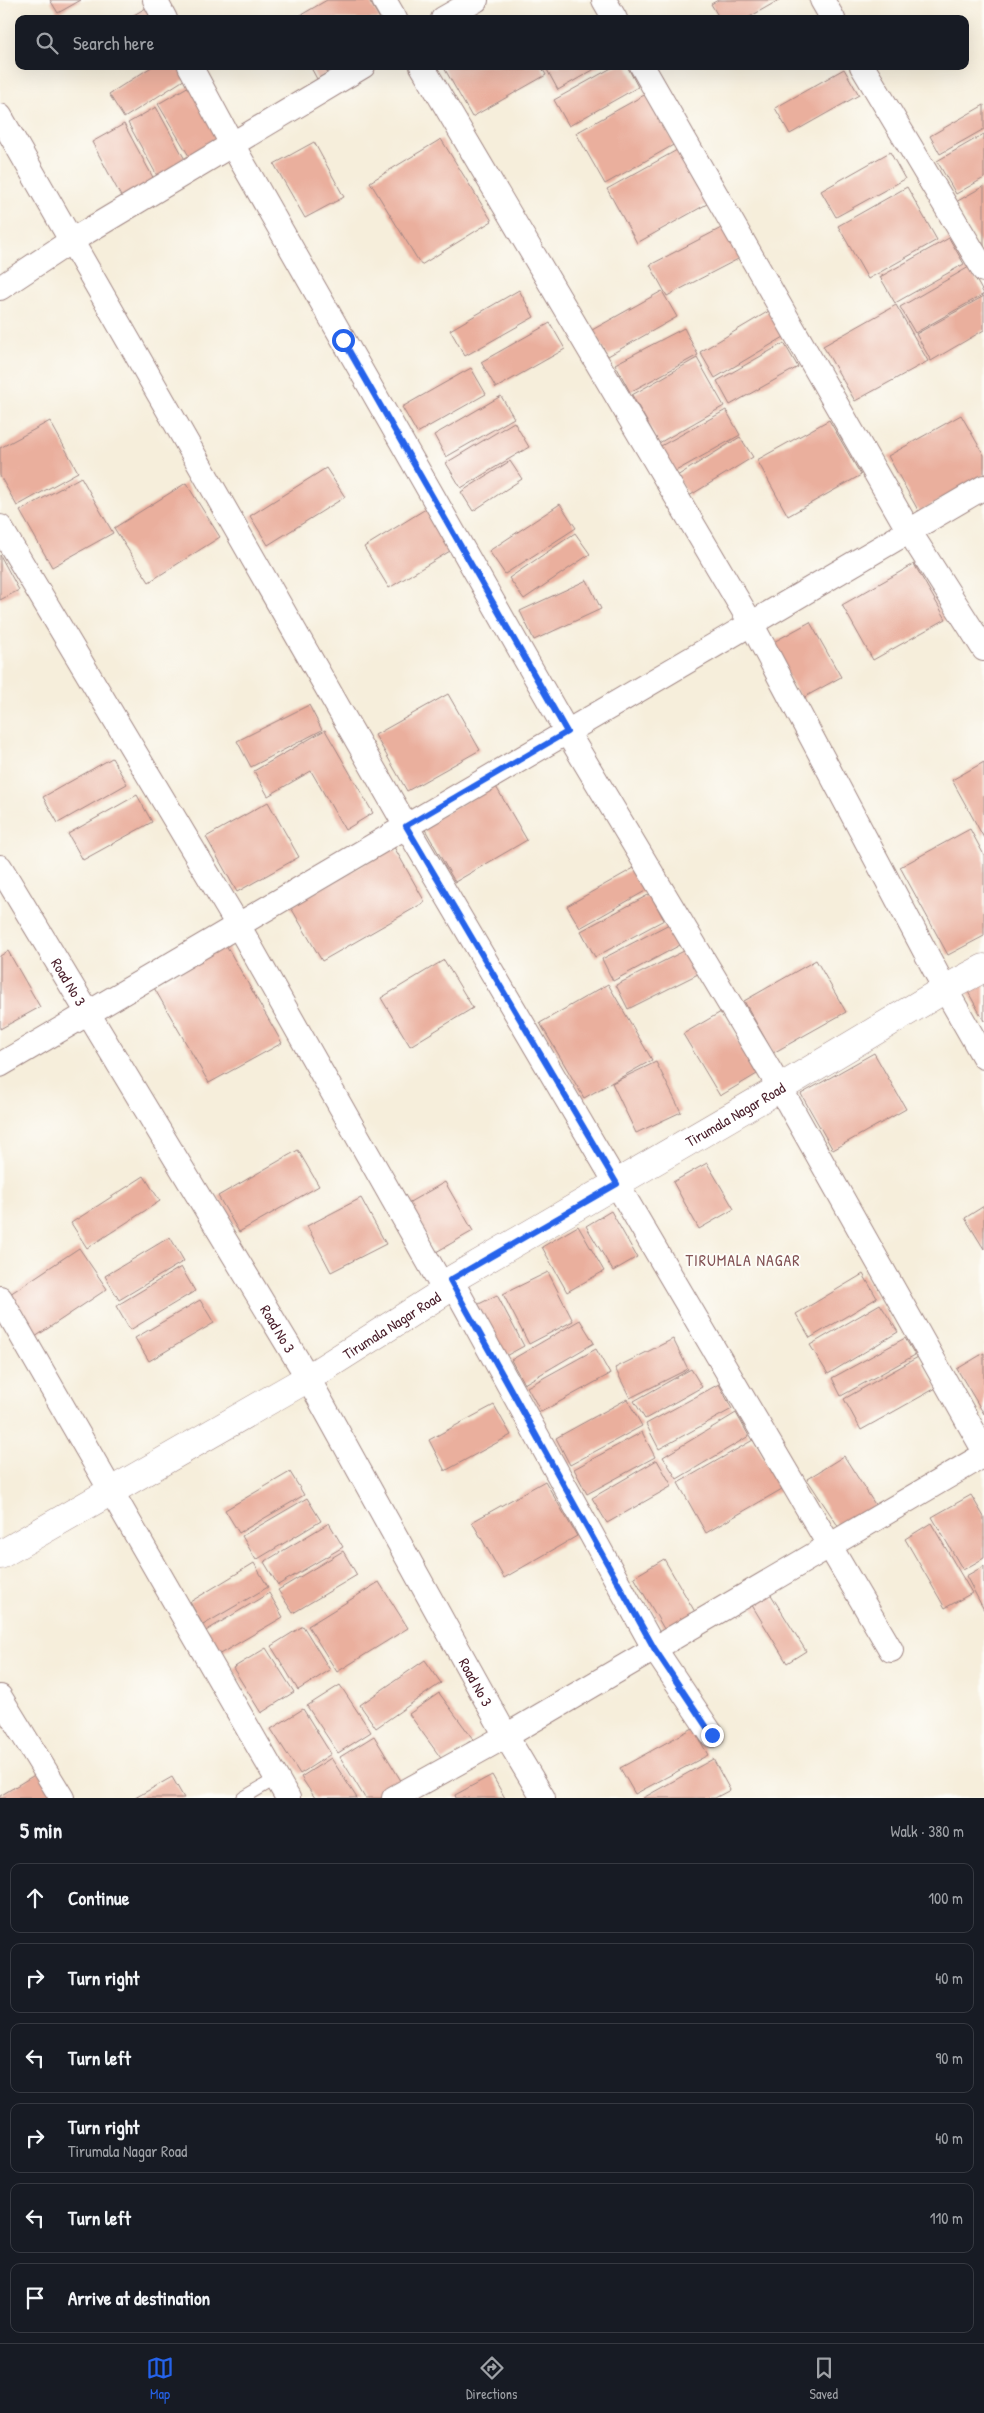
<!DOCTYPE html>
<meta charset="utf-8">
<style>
:root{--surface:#171b24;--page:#242831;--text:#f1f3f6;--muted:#9ea1a6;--line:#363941;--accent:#2563eb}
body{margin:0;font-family:"Patrick Hand",sans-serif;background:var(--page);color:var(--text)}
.stop{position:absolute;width:15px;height:15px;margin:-11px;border:4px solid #2563eb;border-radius:50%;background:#fff}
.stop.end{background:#2563eb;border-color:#fff;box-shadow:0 1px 5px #0008}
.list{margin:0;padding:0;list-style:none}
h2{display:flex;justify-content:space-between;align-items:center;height:65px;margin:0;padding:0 20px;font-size:21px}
h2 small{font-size:16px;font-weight:400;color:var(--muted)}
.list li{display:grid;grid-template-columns:32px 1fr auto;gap:15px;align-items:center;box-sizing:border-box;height:70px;margin:0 10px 10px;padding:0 10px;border:1px solid var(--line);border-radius:10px}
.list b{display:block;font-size:19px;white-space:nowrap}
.list p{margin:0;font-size:16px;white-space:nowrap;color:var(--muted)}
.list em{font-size:16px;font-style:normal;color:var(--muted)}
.icon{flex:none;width:28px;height:28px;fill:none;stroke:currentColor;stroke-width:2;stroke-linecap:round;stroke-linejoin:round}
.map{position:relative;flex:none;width:984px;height:1798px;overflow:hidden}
.search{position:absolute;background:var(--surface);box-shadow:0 5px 20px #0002;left:15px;right:15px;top:15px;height:55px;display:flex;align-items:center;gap:12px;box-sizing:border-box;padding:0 18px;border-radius:10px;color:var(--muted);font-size:19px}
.sheet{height:545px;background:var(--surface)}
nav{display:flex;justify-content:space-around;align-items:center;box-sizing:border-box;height:70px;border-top:1px solid var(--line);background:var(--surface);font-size:14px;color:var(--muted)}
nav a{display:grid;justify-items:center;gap:2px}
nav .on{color:var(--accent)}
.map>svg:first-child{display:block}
.building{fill:#eaaf9d}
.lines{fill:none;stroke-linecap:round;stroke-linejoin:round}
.lane-casing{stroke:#a08683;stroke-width:14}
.street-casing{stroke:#a08683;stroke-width:26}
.secondary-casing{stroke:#a08683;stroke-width:29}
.lane{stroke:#fff;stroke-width:12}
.street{stroke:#fff;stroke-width:24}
.secondary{stroke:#fff;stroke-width:28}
.route{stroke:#2563eb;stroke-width:6}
.labels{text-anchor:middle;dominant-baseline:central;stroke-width:4;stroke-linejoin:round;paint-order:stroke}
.street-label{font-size:15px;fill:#4a1f2b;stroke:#fdfcf7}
.neighbourhood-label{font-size:16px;letter-spacing:1px;fill:#825153;stroke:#fdfcf7}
</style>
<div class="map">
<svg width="984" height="1798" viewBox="0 0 984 1798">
<rect width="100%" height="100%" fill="#fdfcf7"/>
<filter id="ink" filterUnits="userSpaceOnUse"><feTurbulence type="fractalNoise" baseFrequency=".02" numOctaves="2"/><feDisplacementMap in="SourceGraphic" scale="10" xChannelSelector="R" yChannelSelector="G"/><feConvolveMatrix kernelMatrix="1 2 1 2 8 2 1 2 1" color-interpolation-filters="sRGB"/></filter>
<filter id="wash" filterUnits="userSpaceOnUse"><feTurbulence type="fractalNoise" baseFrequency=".0096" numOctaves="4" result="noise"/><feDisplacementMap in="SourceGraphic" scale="20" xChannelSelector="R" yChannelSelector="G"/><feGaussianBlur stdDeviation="1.12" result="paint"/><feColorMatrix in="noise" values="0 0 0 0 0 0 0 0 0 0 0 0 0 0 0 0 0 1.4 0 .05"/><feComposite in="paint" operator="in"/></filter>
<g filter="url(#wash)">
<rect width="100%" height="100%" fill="#f6eedb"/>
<g id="blocks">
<path class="building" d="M50 0H81L58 13Z
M327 0H369L380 19H294Z
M718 0H779L746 19H720L711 4Z
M151 5 159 19H127Z
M153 66H184L190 76 124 118 109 94Z
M310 66H339L317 79Z
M443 66H541L546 75 472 117Z
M545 66H600L558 90Z
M615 66H627L638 87 569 126 554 100Z
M844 69 859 95 790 134 775 108Z
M196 82 229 139 192 161 158 104Z
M646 94 675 144 605 184 576 133Z
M984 105V129L940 154 930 136Z
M156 107 188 165 160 181 128 123Z
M124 124 156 183 123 200 92 142Z
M984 134V178L956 194 937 161Z
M441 139 492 221 421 265 370 182Z
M314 142 344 197 305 218 274 164Z
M677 150 707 204 637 243 607 189Z
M890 152 905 179 836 217 821 191Z
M984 186V250L956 202Z
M907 187 937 240 868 279 838 226Z
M725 226 742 257 667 296 650 265Z
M949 238 964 264 895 303 880 277Z
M969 267 984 294 915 333 900 307Z
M519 290 534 317 465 356 450 330Z
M662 291 677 317 608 356 592 330Z
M984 296V330L931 361 916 334Z
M896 305 928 361 855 401 823 346Z
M769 311 784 337 715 378 700 352Z
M550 323 565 349 496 388 481 362Z
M684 328 698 355 630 392 615 364Z
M784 343 798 367 730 405 717 381Z
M697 358 724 406 659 443 632 395Z
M471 368 486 394 417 433 402 407Z
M501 396 514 418 446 457 434 435Z
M726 410 740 435 674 472 659 447Z
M961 415 984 455V475L919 512 888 456Z
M829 420 861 475 788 516 757 460Z
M50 421 78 472 17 506 0 476V448Z
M514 422 529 447 461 488 446 463Z
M740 437 753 457 689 496 677 476Z
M510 461 522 479 473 511 461 492Z
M326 468 345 497 268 545 250 516Z
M81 477 113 533 52 567 20 511Z
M186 483 220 537 149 582 114 528Z
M560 504 576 528 505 574 489 551Z
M429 507 455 548 389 588 364 547Z
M575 533 590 554 524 599 509 578Z
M0 555 19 590 0 600Z
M914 564 946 619 873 660 842 605Z
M587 580 601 609 534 640 520 611Z
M810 622 841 677 801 699 770 644Z
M448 694 480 750 407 791 375 735Z
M309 705 322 730 251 767 237 741Z
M325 730 373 813 345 830 311 771 268 796 254 771Z
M112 758 127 784 58 823 43 797Z
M984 762V838L952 780Z
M495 785 527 840 455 882 423 826Z
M137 795 152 822 83 860 68 834Z
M268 802 299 857 237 892 206 837Z
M970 829 984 855V936L948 955 900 867Z
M394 847 425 902 322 961 290 906Z
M634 868 647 890 580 928 567 906Z
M650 894 664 920 595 957 581 931Z
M671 923 682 944 613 981 602 959Z
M226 945 282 1043 209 1083 153 986Z
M686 950 698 974 628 1009 616 985Z
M8 951 40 1007 0 1029V956Z
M444 960 473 1008 410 1046 381 998Z
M816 960 846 1012 773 1053 744 1001Z
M984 980V1021L967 990Z
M608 984 652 1060 584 1098 540 1023Z
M721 1012 757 1074 720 1096 683 1034Z
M874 1053 906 1109 833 1150 801 1094Z
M656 1062 681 1112 636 1133 612 1083Z
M298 1150 319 1186 239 1232 218 1196Z
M707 1163 734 1209 699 1229 673 1182Z
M144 1176 160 1201 87 1248 71 1223Z
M445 1182 473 1231 436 1252 408 1203Z
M361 1198 386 1244 331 1272 307 1226Z
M984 1206V1249L965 1218Z
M611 1211 637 1257 613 1271 586 1226Z
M578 1226 604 1271 567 1292 542 1247Z
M170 1237 184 1261 119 1300 105 1276Z
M79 1248 107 1289 35 1337 7 1296Z
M181 1267 195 1291 130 1330 116 1306Z
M548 1272 573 1321 529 1344 503 1294Z
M863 1274 877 1298 810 1338 796 1314Z
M497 1295 524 1346 500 1359 473 1307Z
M200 1300 214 1323 149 1361 135 1338Z
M880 1304 898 1332 828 1374 810 1345Z
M580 1320 594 1343 524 1384 511 1360Z
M905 1338 915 1355 841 1396 832 1378Z
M673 1339 688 1369 630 1398 615 1368Z
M596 1349 610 1374 541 1412 527 1387Z
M984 1353V1414L957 1369Z
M918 1357 936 1388 861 1430 844 1399Z
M691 1369 702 1387 645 1419 634 1401Z
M719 1384 732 1409 659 1449 646 1424Z
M627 1399 642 1426 570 1465 556 1438Z
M494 1405 511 1435 445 1471 429 1440Z
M736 1413 749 1436 677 1479 663 1457Z
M642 1432 655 1457 587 1494 574 1469Z
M753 1440 782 1489 706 1533 678 1483Z
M844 1456 876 1506 840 1529 807 1479Z
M657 1460 672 1486 607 1523 592 1498Z
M290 1472 304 1495 239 1533 225 1510Z
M545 1481 577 1536 504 1578 472 1522Z
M971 1495 984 1517V1558L963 1570 932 1517Z
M307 1498 321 1521 256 1560 242 1536Z
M329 1523 343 1547 278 1585 264 1562Z
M931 1523 972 1593 945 1608 905 1539Z
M343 1551 357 1575 293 1613 278 1590Z
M664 1559 698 1617 667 1634 634 1577Z
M254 1563 268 1587 203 1625 190 1602Z
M984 1566V1610L966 1576Z
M379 1582 408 1628 337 1672 308 1626Z
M768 1590 806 1651 787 1663 750 1602Z
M269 1593 283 1617 218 1655 204 1632Z
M303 1626 330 1670 298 1690 271 1646Z
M266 1648 294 1692 261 1713 233 1668Z
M425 1660 441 1683 376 1728 360 1705Z
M340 1685 371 1732 338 1753 307 1706Z
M439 1693 473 1739 443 1761 409 1714Z
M303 1709 331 1754 300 1774 271 1729Z
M693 1728 708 1755 635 1794 620 1768Z
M374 1736 406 1789 391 1798H365L340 1757Z
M331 1758 357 1798H315L301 1777Z
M713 1759 730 1790 715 1798H643Z
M41 1771 57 1798H0V1796Z
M492 1775 505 1798H456L455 1795Z
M172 1777 184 1798H135Z"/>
</g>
</g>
<g filter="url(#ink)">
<use href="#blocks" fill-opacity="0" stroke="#a08683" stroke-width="1"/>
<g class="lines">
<defs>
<path id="lane" d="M243 1798 277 1778"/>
<g id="street">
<path d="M155 0 165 19"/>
<path d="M384 0 395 19"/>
<path d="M604 0 615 19"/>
<path d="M822 0 833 19"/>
<path d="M443 19 476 0"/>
<path d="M190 66 233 146 567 732 780 1088 984 1450"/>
<path d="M422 66 751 623 945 989 984 1057"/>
<path d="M642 66 909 531 984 649"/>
<path d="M862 66 984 270"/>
<path d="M0 116 406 826 891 1650"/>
<path d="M0 288 71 241 363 66"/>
<path d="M0 527 238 925 445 1291"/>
<path id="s1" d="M0 867 308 1378 506 1736 543 1798"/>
<path d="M0 1065 984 487"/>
<path d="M451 1280 654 1648 712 1735"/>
<path d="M0 1298 288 1798"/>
<path d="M0 1697 62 1798"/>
<path d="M394 1798 506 1736 984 1455"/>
</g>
<g id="secondary">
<path id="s2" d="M0 1555 308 1378 445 1291 451 1280 780 1088 945 989 984 968"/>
</g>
</defs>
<use href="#lane" class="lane-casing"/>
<use href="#street" class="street-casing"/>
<use href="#secondary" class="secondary-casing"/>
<use href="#lane" class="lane"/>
<use href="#street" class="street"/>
<use href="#secondary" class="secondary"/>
</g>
</g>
<g class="lines" filter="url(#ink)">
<path class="route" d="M343 340 567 732 406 826 617 1184 450 1280 654 1648 712 1735"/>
</g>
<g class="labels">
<g class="street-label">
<text stroke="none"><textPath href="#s1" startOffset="134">Road No 3</textPath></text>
<text stroke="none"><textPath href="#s2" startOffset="859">Tirumala Nagar Road</textPath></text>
<text stroke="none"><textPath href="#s2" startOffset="454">Tirumala Nagar Road</textPath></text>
<text stroke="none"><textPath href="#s1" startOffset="539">Road No 3</textPath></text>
<text stroke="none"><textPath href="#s1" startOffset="944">Road No 3</textPath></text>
</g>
<g class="neighbourhood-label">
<text x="743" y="1260">TIRUMALA NAGAR</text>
</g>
</g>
</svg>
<div class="stop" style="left:343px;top:340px"></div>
<div class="stop end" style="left:712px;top:1735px"></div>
<div class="search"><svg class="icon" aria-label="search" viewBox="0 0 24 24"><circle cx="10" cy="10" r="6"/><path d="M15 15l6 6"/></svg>Search here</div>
</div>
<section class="sheet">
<h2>5 min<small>Walk · 380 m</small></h2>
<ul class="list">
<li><svg class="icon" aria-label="ahead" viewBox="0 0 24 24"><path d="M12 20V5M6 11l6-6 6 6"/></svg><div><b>Continue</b></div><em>100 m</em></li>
<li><svg class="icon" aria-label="right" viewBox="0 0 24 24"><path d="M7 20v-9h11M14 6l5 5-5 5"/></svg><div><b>Turn right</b></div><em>40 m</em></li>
<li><svg class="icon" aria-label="left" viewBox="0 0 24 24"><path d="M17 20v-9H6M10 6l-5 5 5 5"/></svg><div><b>Turn left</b></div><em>90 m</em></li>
<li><svg class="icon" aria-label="right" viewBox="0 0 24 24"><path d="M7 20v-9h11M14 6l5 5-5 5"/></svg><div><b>Turn right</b><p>Tirumala Nagar Road</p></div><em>40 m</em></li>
<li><svg class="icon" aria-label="left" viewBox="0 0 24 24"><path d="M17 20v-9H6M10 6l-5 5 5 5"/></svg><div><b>Turn left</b></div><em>110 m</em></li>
<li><svg class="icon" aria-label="arrive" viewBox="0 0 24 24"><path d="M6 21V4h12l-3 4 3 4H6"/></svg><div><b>Arrive at destination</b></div></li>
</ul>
</section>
<nav>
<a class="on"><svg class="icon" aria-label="map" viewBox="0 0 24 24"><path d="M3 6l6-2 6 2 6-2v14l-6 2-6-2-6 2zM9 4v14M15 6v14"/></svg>Map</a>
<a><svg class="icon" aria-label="directions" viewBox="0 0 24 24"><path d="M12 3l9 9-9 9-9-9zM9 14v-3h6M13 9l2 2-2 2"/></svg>Directions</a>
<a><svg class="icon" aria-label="saved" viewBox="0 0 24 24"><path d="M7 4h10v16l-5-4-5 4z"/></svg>Saved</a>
</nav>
